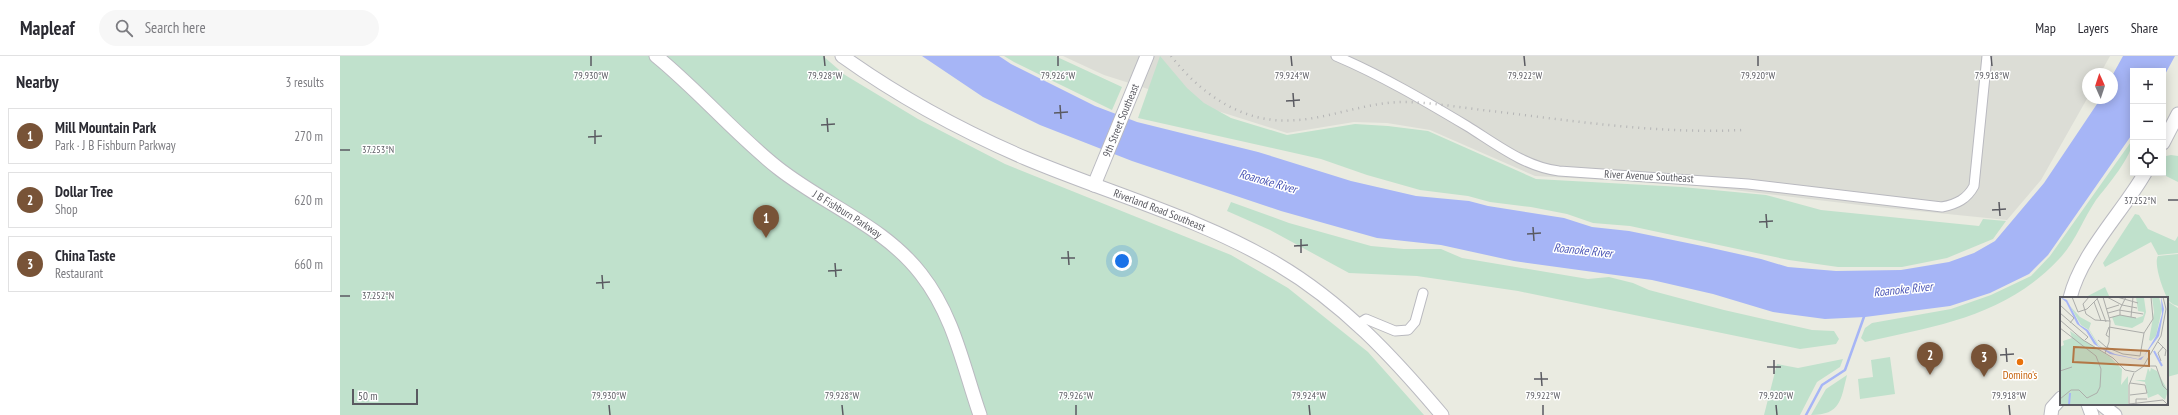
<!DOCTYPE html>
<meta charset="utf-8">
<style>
:root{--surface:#fff;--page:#f7f7f7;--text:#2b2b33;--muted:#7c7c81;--line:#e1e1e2;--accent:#785337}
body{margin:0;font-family:"PT Sans Narrow",sans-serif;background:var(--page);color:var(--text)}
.controls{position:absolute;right:12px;top:12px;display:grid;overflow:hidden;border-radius:0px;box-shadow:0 2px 10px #0003}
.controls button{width:36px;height:36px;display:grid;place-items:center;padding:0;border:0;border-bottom:1px solid var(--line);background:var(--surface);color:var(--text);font:20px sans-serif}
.compass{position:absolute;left:1742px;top:12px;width:36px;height:36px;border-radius:50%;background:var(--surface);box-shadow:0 2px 10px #0003;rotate:357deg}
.scale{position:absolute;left:12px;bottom:10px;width:66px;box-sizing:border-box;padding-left:4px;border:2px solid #5a5a61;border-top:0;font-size:11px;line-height:14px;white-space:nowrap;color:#5a5a61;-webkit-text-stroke:3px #fff;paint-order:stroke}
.you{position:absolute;left:782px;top:205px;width:14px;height:14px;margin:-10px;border:3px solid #fff;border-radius:50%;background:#1a73e8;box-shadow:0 0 0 6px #1a73e833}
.badge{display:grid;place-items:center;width:26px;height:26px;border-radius:50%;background:var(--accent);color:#fff;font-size:13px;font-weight:700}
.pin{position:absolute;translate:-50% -33px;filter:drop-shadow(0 1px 2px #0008)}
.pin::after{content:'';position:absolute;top:21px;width:14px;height:12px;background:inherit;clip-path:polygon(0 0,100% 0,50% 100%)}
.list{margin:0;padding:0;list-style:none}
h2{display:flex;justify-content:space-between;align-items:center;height:52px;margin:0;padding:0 16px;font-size:17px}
h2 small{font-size:13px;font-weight:400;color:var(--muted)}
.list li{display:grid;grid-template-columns:26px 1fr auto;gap:12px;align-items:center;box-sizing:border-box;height:56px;margin:0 8px 8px;padding:0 8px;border:1px solid var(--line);border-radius:0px}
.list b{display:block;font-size:15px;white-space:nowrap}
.list p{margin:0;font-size:13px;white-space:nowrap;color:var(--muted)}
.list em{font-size:13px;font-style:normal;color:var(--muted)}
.icon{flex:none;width:22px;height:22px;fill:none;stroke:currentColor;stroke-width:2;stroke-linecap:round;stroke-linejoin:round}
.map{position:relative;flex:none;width:1838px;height:359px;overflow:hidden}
header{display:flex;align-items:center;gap:24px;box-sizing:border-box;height:56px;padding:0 20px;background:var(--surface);border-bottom:1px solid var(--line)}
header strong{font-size:19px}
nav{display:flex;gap:22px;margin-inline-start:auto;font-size:14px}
.search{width:280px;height:36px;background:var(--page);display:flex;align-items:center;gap:10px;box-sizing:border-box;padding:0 14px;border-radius:22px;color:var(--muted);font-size:15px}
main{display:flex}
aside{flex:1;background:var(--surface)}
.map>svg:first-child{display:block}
.industrial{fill:#dcddd6}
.green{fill:#c0e1cc}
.water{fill:#a6b5f6}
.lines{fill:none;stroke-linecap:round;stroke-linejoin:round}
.stream{stroke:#a6b5f6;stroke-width:2.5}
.street-casing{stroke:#b9b9bf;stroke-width:11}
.secondary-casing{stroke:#babac1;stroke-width:15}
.street{stroke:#fff;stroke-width:9}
.secondary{stroke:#fff;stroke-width:13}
.rail{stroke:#b4b4b5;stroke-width:2.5;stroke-dasharray:1 5;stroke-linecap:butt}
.ticks{fill:none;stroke:#5a5a61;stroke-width:1.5}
.food-dot{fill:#e8710a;stroke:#fff;stroke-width:1.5}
.labels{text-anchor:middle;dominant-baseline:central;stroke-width:3;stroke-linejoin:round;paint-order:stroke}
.street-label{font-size:11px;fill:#5a5a61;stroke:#fff}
.food-label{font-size:11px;fill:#c56008;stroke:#fff}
.water-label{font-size:12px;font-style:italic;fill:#4c57b6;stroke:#fff}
.inset-river{fill:none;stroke:#a6b5f6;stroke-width:2}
.inset-road{fill:none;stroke:#acadaa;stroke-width:1}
.view{fill:#b27746;fill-opacity:0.15;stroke:#b27746;stroke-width:2}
.inset-edge{fill:none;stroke:#5a5a61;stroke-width:2}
.ticks-label{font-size:10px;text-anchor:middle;fill:#5a5a61;stroke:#fff;stroke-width:3;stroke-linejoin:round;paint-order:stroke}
</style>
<header>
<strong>Mapleaf</strong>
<div class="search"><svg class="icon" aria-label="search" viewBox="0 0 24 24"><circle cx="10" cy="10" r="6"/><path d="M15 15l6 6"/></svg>Search here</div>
<nav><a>Map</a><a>Layers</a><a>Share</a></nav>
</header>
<main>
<aside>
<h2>Nearby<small>3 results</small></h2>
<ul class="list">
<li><span class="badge">1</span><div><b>Mill Mountain Park</b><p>Park · J B Fishburn Parkway</p></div><em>270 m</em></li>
<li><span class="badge">2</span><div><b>Dollar Tree</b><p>Shop</p></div><em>620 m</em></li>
<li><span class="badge">3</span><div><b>China Taste</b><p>Restaurant</p></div><em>660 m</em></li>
</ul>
</aside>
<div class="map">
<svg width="1838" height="359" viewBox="0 0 1838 359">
<rect width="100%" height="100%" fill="#eaebe1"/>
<path class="industrial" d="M723 0H1770L1760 18H1748V41L1744 48 1701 124 1667 164 1528 150 1342 128 1195 120 1090 74 1047 67 1014 66 947 77 764 19Z"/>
<path class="green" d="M0 0H483L505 19 578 63 665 108 891 199 948 232 1028 296 1084 359H0Z
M664 0H715L782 31 772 54 674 6Z
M820 0 847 32 864 47 891 62 947 79 1015 68 1048 70 1088 75 1196 123 1342 131 1426 139 1481 154 1639 170 1643 163 1666 165 1653 183 1607 202 1562 211H1498L1449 204 1290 170 1253 167 1227 158 1191 151 1150 146 1128 140 1080 134 1027 119 981 103 798 62Z
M1793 83C1793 100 1767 130 1756 144 1743 163 1735 187 1719 203 1666 260 1597 270 1525 286L1521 282 1525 272 1532 267 1611 253 1651 239 1691 220 1710 200Z
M1831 99 1838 100V126L1820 117H1823V107L1826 100Z
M891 146 949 167 1031 190 1064 193H1101L1122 202 1248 223 1269 221 1293 227 1309 234 1384 254 1472 274 1494 275 1499 283 1496 288 1460 293 1178 235 1077 220 1009 217 930 174 887 155Z
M1795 158 1799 159 1808 173 1835 185 1838 180V197L1818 199 1811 186 1765 211 1763 207Z
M1838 198V250C1835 249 1832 248 1830 246 1824 239 1813 207 1818 200Z
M1765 231 1770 242H1746V241Z
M1827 245 1838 252V318L1827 321Z
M1550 301 1555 338 1520 343 1518 323 1533 321 1531 304Z
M1503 303 1500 311 1477 326 1460 359H1424L1437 308 1458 312Z
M1507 319C1501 343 1501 359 1471 359L1486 333Z"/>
<path class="water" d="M582 0H659L671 8 755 50 797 66 918 96 1011 125 1076 140 1129 145 1148 150 1224 162 1252 171 1289 175 1367 191 1421 203 1448 211 1496 215 1561 214 1609 206 1634 197 1655 185 1704 127 1761 42H1772V20L1783 0H1835L1823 22V15H1793V77L1708 199 1689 218 1650 237 1610 250 1525 261 1485 263 1433 256 1373 238 1312 224 1174 205 1101 189 1037 182 941 155 792 105 700 69 643 41Z"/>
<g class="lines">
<path class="stream" d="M1466 359 1482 329 1505 314 1525 258"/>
<defs>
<path id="street" d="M996 0C1041 19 1085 45 1127 70 1156 88 1185 111 1219 115L1408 128 1602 151C1617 148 1627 143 1634 130L1647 0
M1018 268 1026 263 1055 275 1068 274 1075 266 1083 237"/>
<g id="secondary">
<path id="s1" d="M316 0C359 35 395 78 438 112 485 149 544 170 581 218 614 260 623 310 640 359"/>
<path id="s2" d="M502 0C558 40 622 75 685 102 768 137 860 162 937 208 1003 247 1053 301 1102 359"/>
<path d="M1823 87 1838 58"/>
<path id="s3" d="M754 129 807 0"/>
<path d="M1730 242C1741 197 1782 157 1805 117"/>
<path d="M1748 348 1752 359"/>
<path d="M1761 348 1775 359"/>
<path d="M1711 359 1712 352 1721 342"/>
</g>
</defs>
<use href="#street" class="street-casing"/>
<use href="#secondary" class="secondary-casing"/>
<use href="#street" class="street"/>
<use href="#secondary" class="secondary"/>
<path class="rail" d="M831 0C854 29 884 54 921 62 972 73 1017 45 1067 46 1098 47 1129 53 1160 56 1241 66 1321 78 1403 74"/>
</g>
<path class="ticks" d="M251 0V10M484 0 485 10M718 0V10M951 0 952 10M1184 0 1185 10M1418 0V10M1651 0 1652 10M953 37 954 51M946 45 960 44M720 49 721 63M714 57 728 56M487 62 488 76M481 69 495 68M255 74V88M248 81 262 80M0 94H10M1828 144H1838M1659 146 1660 160M1652 154 1666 153M1426 158 1427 172M1419 166 1433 165M1193 171 1194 185M1187 178 1201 177M961 183V197M954 190 968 189M728 195 729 209M721 202H735M495 207 496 221M488 215 502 214M262 219 263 233M256 227 270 226M0 240H10M1666 292 1667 306M1660 299 1674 298M1434 304V318M1427 311H1441M1201 316 1202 330M1194 323H1208M269 349 270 359M502 349 503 359M736 349V359M969 349 970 359M1203 349V359M1436 349 1437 359M1669 349 1670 359"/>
<circle class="food-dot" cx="1680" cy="306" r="4"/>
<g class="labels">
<g class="street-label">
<text stroke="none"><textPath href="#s3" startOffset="70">9th Street Southeast</textPath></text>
<text transform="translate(1309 120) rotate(3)">River Avenue Southeast</text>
<text stroke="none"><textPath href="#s2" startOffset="354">Riverland Road Southeast</textPath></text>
<text stroke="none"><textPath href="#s1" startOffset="249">J B Fishburn Parkway</textPath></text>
</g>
<g class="food-label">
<text x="1680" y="319">Domino's</text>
</g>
<g class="water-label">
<text transform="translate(928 125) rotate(16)">Roanoke River</text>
<text transform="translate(1243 194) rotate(6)">Roanoke River</text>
<text transform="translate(1563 233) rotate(-6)">Roanoke River</text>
</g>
</g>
<g transform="translate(1720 241)">
<rect width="108" height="108" fill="#eaebe1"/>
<path d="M76 0 84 1 86 15 83 25 72 31 55 28 52 20 60 18 77 21 83 19 84 15 78 14ZM92 0H99L102 12 96 39 91 44 89 43 94 15ZM10 9 20 20 31 26 29 32 38 47 46 54 37 47 29 33 21 28ZM10 34 50 60 62 72 61 88 68 79V108H0V50L4 48 3 44 12 41ZM88 71 90 75 91 71 97 74 108 94 105 103 98 97 88 101 85 85 75 83H85Z" fill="#c0e1cc"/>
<path d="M0 0 7 3 20 28 28 33 38 49 55 57 78 62 84 59 96 39 102 17 101 0 104 12 99 39 81 63 50 57 34 47 26 34 17 27 6 5Z" fill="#a6b5f6"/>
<path class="inset-river" d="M94 54 102 69M9 108 10 96"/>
<path class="inset-road" d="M12 0 18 15 27 12 38 1M29 0 23 7 26 17 35 23 50 24M43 0 50 24 49 45 45 56M47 0 62 8 77 11M57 0 78 6M37 1 46 25M34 5 41 24M0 8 14 21 10 26M46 12 59 8M0 16 28 40 25 43M48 16 59 13 83 17M60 18V12L66 0M71 20 73 0M49 21 60 18 76 21M0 23 23 43 53 61 65 73 75 75 84 69M0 31 36 59 41 72 40 90 37 96 27 101 19 93H11L0 102M49 40 46 38 49 30 84 36M38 43 46 50 63 57 80 59 84 36 93 22 91 0M98 45 106 53 105 59M101 64 98 56 103 50M84 68 101 39 106 12 103 0M85 69H96L103 89 108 94M0 74 12 70M70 86 85 88 87 96 70 98M69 107 103 103 108 108M76 107V102H87M69 108V88L74 76"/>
<path class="view" d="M14 50 89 54V69L13 65Z"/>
<rect width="108" height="108" class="inset-edge"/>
</g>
<g class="ticks-label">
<text x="251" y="23">79.930°W</text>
<text x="485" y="23">79.928°W</text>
<text x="718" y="23">79.926°W</text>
<text x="952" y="23">79.924°W</text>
<text x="1185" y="23">79.922°W</text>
<text x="1418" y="23">79.920°W</text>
<text x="1652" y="23">79.918°W</text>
<text x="38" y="97">37.253°N</text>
<text x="1800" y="148">37.252°N</text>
<text x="38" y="243">37.252°N</text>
<text x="269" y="343">79.930°W</text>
<text x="502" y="343">79.928°W</text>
<text x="736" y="343">79.926°W</text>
<text x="969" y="343">79.924°W</text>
<text x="1203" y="343">79.922°W</text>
<text x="1436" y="343">79.920°W</text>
<text x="1669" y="343">79.918°W</text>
</g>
</svg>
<div class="controls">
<button>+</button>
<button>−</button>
<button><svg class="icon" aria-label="locate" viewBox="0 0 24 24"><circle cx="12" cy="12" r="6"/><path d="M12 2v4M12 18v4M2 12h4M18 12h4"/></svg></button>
</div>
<svg class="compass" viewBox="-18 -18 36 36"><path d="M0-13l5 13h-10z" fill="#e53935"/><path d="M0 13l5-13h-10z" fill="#7c7c81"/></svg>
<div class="scale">50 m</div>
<div class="you"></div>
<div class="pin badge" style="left:426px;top:182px">1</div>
<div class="pin badge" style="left:1590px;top:319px">2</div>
<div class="pin badge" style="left:1644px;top:321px">3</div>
</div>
</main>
